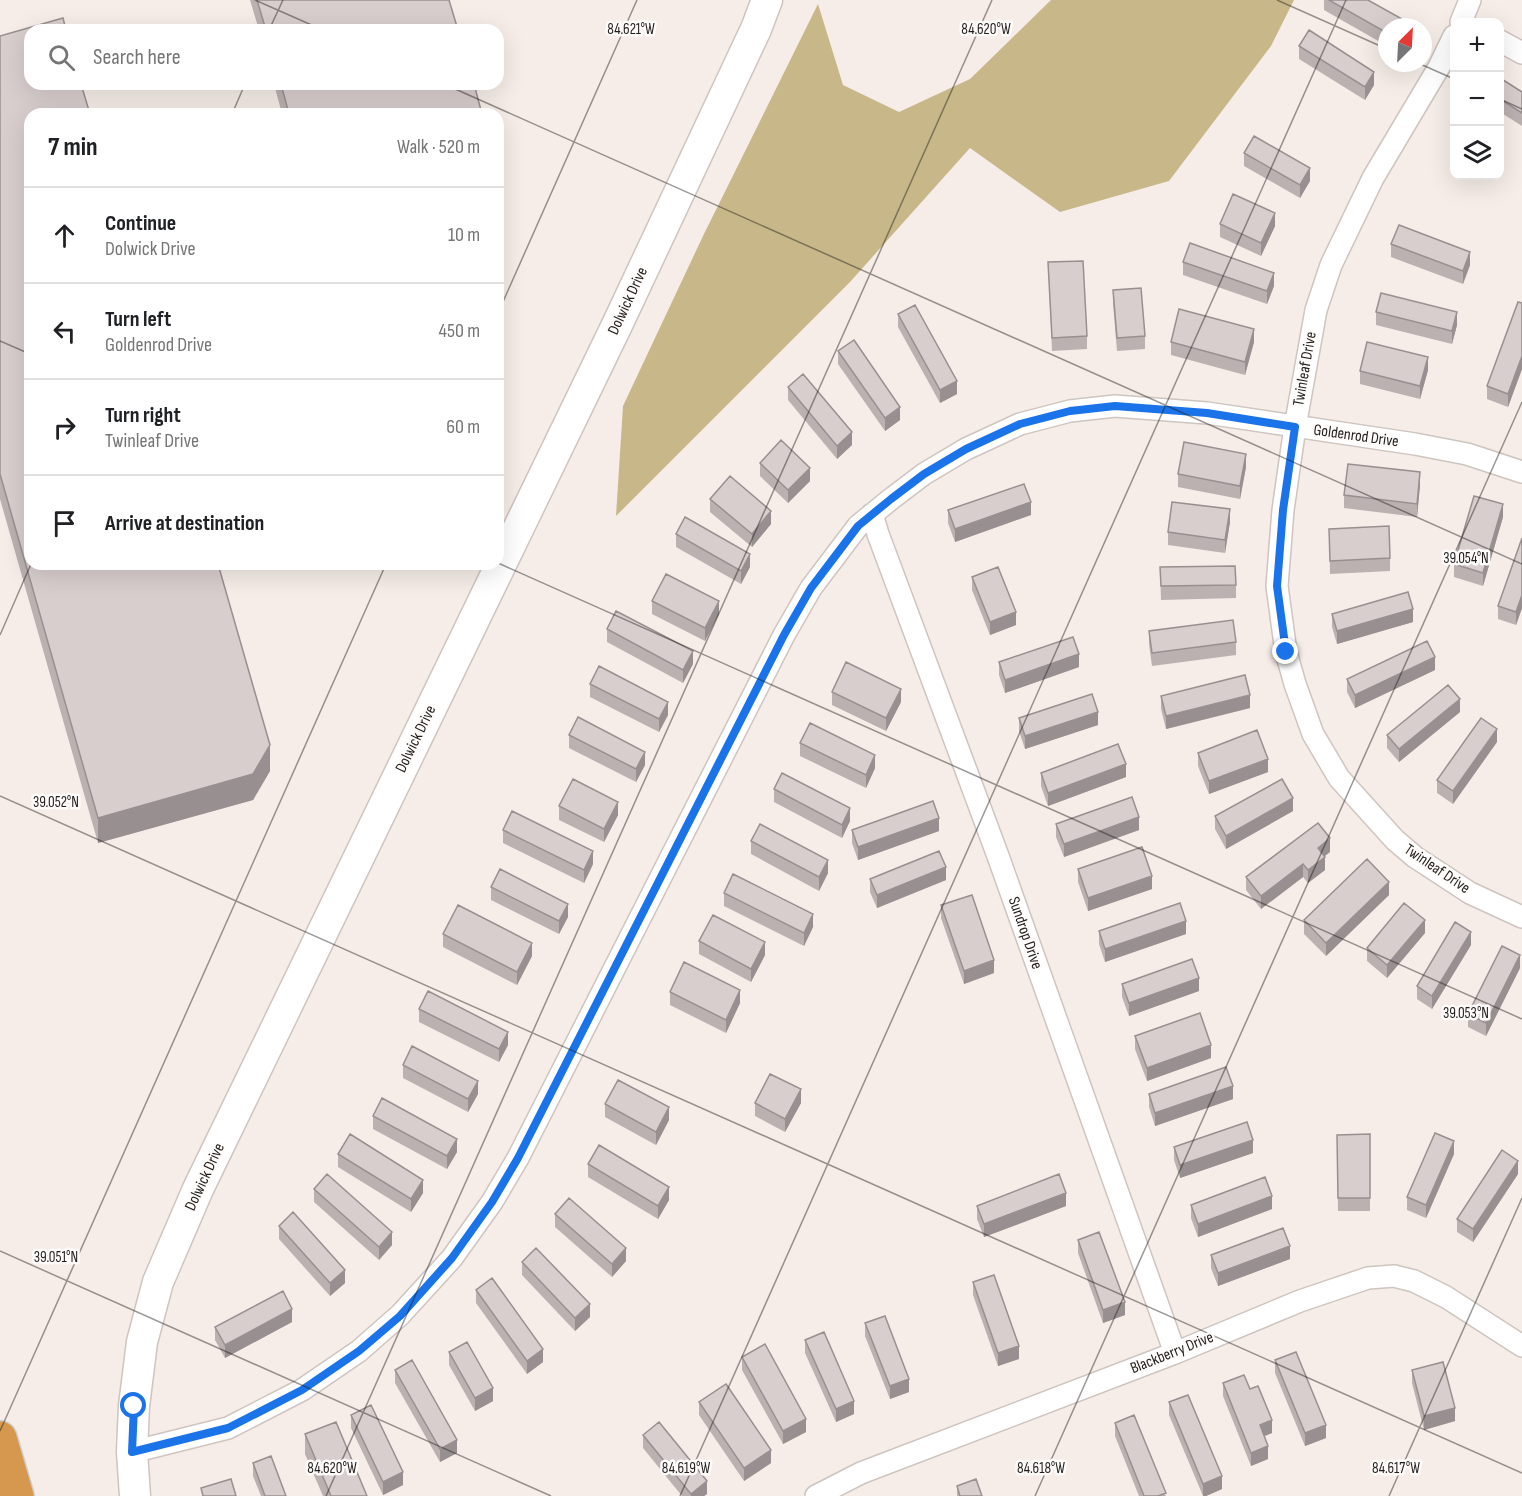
<!DOCTYPE html>
<meta charset="utf-8">
<style>
:root{--surface:#fff;--page:#f2f2f2;--text:#202124;--muted:#757577;--line:#e0e0e0}
body{margin:0;font-family:"Sofia Sans Condensed",sans-serif;background:var(--page);color:var(--text)}
.controls{position:absolute;right:18px;top:18px;display:grid;overflow:hidden;border-radius:12px;box-shadow:0 6px 24px #0002}
.controls button{width:54px;height:54px;display:grid;place-items:center;padding:0;border:0;border-bottom:2px solid var(--line);background:var(--surface);color:var(--text);font:30px sans-serif}
.compass{position:absolute;left:1378px;top:18px;width:54px;height:54px;border-radius:50%;background:var(--surface);box-shadow:0 6px 24px #0002;rotate:24deg}
.stop{position:absolute;width:18px;height:18px;margin:-14px;border:4px solid #1a73e8;border-radius:50%;background:#fff}
.stop.end{background:#1a73e8;border-color:#fff;box-shadow:0 2px 6px #0008}
.list{margin:0;padding:0;list-style:none}
h2{display:flex;justify-content:space-between;align-items:center;height:78px;margin:0;padding:0 24px;font-size:26px}
h2 small{font-size:20px;font-weight:400;color:var(--muted)}
.list li{display:grid;grid-template-columns:39px 1fr auto;gap:18px;align-items:center;box-sizing:border-box;height:96px;padding:0 24px;border-top:2px solid var(--line)}
.list b{display:block;font-size:22px;white-space:nowrap}
.list p{margin:0;font-size:20px;white-space:nowrap;color:var(--muted)}
.list em{font-size:20px;font-style:normal;color:var(--muted)}
.icon{flex:none;width:33px;height:33px;fill:none;stroke:currentColor;stroke-width:2;stroke-linecap:round;stroke-linejoin:round}
.map{position:relative;flex:none;width:1522px;height:1496px;overflow:hidden}
.search{position:absolute;background:var(--surface);box-shadow:0 6px 24px #0002;left:24px;top:24px;width:480px;height:66px;display:flex;align-items:center;gap:15px;box-sizing:border-box;padding:0 21px;border-radius:18px;color:var(--muted);font-size:22px}
.panel{position:absolute;background:var(--surface);box-shadow:0 6px 24px #0002;left:24px;top:108px;width:480px;height:462px;border-radius:18px}
.map>svg:first-child{display:block}
.forest{fill:#c8b889}
.lines{fill:none;stroke-linecap:round;stroke-linejoin:round}
.minor-casing{stroke:#cec4c0;stroke-width:24}
.secondary-casing{stroke:#cec4c0;stroke-width:33}
.motorway-casing{stroke:#cecdcd;stroke-width:36}
.minor{stroke:#fff;stroke-width:21}
.secondary{stroke:#fff;stroke-width:30}
.motorway{stroke:#d6974f;stroke-width:33}
.wall{fill:#bbb1b1}
.shaded-wall{fill:#989090}
.building{fill:#d9cece;stroke:#989090;stroke-width:1.5}
.route{stroke:#1a73e8;stroke-width:8}
.ticks{fill:none;stroke:#201d1b;stroke-width:1.5;stroke-opacity:0.45}
.labels{text-anchor:middle;dominant-baseline:central;stroke-width:5;stroke-linejoin:round;paint-order:stroke}
.street-label{font-size:16px;fill:#201d1b;stroke:#fefcfb}
.ticks-label{font-size:15px;text-anchor:middle;fill:#201d1b;stroke:#fefcfb;stroke-width:5;stroke-linejoin:round;paint-order:stroke}
</style>
<div class="map">
<svg width="1522" height="1496" viewBox="0 0 1522 1496">
<rect width="100%" height="100%" fill="#f6ede8"/>
<path class="forest" d="M1051 0H1294L1271 46 1169 181 1060 212 970 148 850 282 616 516 623 406 703 236 818 4 843 85 899 112 970 79Z"/>
<g class="lines">
<defs>
<path id="minor" d="M1461 22 1470 0
M1454 36 1439 67 1373 178 1331 265 1316 310 1295 427 1283 510 1277 586 1286 652 1295 684 1313 734 1339 778 1395 840 1415 857 1470 893 1522 917
M1500 41 1522 53
M872 514 878 534 998 856 1175 1353
M132 1452 228 1428 302 1390 359 1351 400 1315 452 1258 492 1202 518 1158 784 635 811 588 858 526 891 499 924 474 966 449 1020 424 1070 411 1115 406 1207 413 1415 444 1467 454 1522 472
M816 1496 861 1473 1175 1353 1300 1301 1368 1278 1394 1276 1414 1281 1446 1297 1522 1346"/>
<path id="secondary" d="M135 1496 132 1452 134 1406 142 1342 158 1282 198 1189 617 325 756 29 767 0"/>
<path id="motorway" d="M0 1438 17 1496"/>
</defs>
<use href="#minor" class="minor-casing"/>
<use href="#secondary" class="secondary-casing"/>
<use href="#motorway" class="motorway-casing"/>
<use href="#minor" class="minor"/>
<use href="#secondary" class="secondary"/>
<use href="#motorway" class="motorway"/>
</g>
<path class="wall" d="M250 0H449L458 30H259Z
M1324 0H1368L1402 27H1387V46L1324 10Z
M0 36 270 771 253 800 98 843 0 499Z
M1299 46 1374 85 1365 100 1299 59Z
M1500 78 1522 92V126L1500 112Z
M274 84H474L482 114H282Z
M1244 153 1310 181 1300 198 1244 166Z
M1220 224 1275 226 1261 256 1220 237Z
M1391 244 1470 265 1463 284 1391 257Z
M1048 262 1087 336V349L1052 351Z
M1183 262 1274 286 1267 304 1183 275Z
M1113 290 1145 336V349L1117 351 1113 303Z
M1522 303V369L1508 407 1487 399V386Z
M1376 312 1457 325 1452 344 1376 325Z
M898 314 957 394 940 403 898 327Z
M1171 342H1254L1245 375 1171 355Z
M838 351 900 420 885 431 838 364Z
M1428 370 1420 399 1360 384V371Z
M788 387 852 445 837 459 788 400Z
M760 463 810 481 788 503 760 476Z
M1246 467 1240 499 1178 487V474Z
M1420 485 1417 517 1344 508V495Z
M710 499 771 524 752 547 710 512Z
M948 510 1031 515 955 542 948 523Z
M1503 517 1483 586 1454 577V564Z
M1230 522 1225 553 1168 545V532Z
M1329 529 1390 558V571L1330 574Z
M676 534 750 567 741 584 676 547Z
M1522 538V608L1516 625 1498 619V606Z
M1160 567 1236 585V598L1161 600Z
M972 577 1016 625 990 635 972 590Z
M652 601 719 614 705 641 652 614Z
M1332 614 1413 622 1337 644 1332 627Z
M607 629 693 664 683 683 607 642Z
M1149 631 1236 642V655L1152 666 1149 644Z
M999 662 1079 667 1005 693 999 675Z
M1435 670 1355 708 1347 692V679Z
M590 684 668 715 659 732 590 697Z
M832 692 901 702 886 731 832 705Z
M1161 696 1250 708 1166 729 1161 709Z
M1460 712 1399 762 1387 748V735Z
M1019 718 1098 725 1025 749 1019 731Z
M569 735 645 765 636 782 569 748Z
M1497 742 1453 804 1437 793V780Z
M800 743 875 768 866 788 800 756Z
M1198 753 1268 772 1209 794 1198 766Z
M1041 773 1126 777 1048 806 1041 786Z
M774 789 850 821 842 838 774 802Z
M559 806 618 815 604 842 559 820Z
M1293 811 1226 849 1215 829V816Z
M1056 824 1139 830 1064 857 1056 837Z
M503 830 593 864 584 883 503 843Z
M852 830 939 831 858 860 852 843Z
M751 841 828 873 819 891 751 854Z
M1330 852 1325 856V870L1308 883 1303 877 1261 909 1246 890V877Z
M1078 869 1152 889 1088 911 1078 882Z
M870 879 946 880 877 908 870 892Z
M491 887 568 917 559 934 491 900Z
M724 893 813 927 804 946 724 906Z
M1389 895 1326 956 1304 934V920Z
M941 905 994 973 964 984 941 918Z
M1099 931 1186 934 1105 962 1099 944Z
M1425 933 1387 978 1367 961V948Z
M443 934 532 956 517 985 443 947Z
M699 941 765 955 751 982 699 954Z
M1471 945 1432 1009 1417 999V986Z
M1520 968 1486 1036 1468 1027V1014Z
M1122 984 1199 991 1129 1016 1122 997Z
M670 992 740 1003 726 1033 670 1005Z
M419 1009 508 1045 499 1062 419 1022Z
M1135 1036 1211 1058 1147 1081 1135 1049Z
M403 1065 478 1094 468 1112 403 1078Z
M1149 1094 1233 1099 1155 1126 1149 1107Z
M755 1103H801L785 1132 755 1116Z
M605 1104 669 1120 656 1145 605 1117Z
M373 1116 457 1152 447 1169 373 1129Z
M1370 1134V1211H1338L1337 1135Z
M1174 1147 1253 1153 1180 1178 1174 1160Z
M338 1154 423 1193 411 1212 338 1167Z
M1454 1154 1426 1218 1407 1210V1197Z
M588 1164 669 1200 658 1219 588 1177Z
M1518 1174 1473 1242 1457 1232V1219Z
M314 1189 392 1245 379 1260 314 1202Z
M1191 1205 1272 1209 1198 1237 1191 1218Z
M977 1206H1066L984 1237 977 1219Z
M555 1214 626 1261 612 1277 555 1227Z
M279 1226 345 1283 330 1296 279 1239Z
M1078 1240 1125 1315 1103 1323 1078 1253Z
M1211 1255 1290 1259 1218 1286 1211 1268Z
M522 1262 590 1317 575 1331 522 1275Z
M973 1282 1019 1359 998 1366 973 1295Z
M476 1290 543 1362 527 1374 476 1303Z
M292 1322 225 1358 215 1340V1327Z
M865 1323 909 1392 890 1399 865 1336Z
M805 1340 854 1414 836 1422 805 1353Z
M449 1352 493 1401 475 1411 449 1365Z
M742 1357 806 1432 783 1444 742 1370Z
M1275 1360 1326 1438 1305 1446 1275 1373Z
M395 1370 457 1453 440 1462 395 1383Z
M1412 1370 1455 1421 1424 1430 1412 1383Z
M1223 1383 1250 1389 1272 1433 1264 1436 1268 1459 1251 1466 1223 1396Z
M699 1402 771 1463 744 1481 699 1415Z
M1169 1402 1222 1489 1206 1496H1203L1169 1415Z
M351 1415 403 1485 383 1495 351 1428Z
M1115 1423 1166 1496H1139L1115 1436Z
M305 1434 367 1496H323L305 1454Z
M643 1435 707 1494 704 1496H682L643 1448Z
M253 1463 286 1496H261L253 1476Z
M957 1486 982 1496H957Z"/>
<path class="shaded-wall" d="M1402 19V27H1397Z
M1374 72V85L1365 100V87Z
M1310 168V181L1300 198V185Z
M1275 213V226L1261 256V243Z
M1470 252V265L1463 284V271Z
M1274 273V286L1267 304V291Z
M1457 312V325L1452 344V331Z
M1254 329V342L1245 375V362Z
M1522 356V369L1508 407V394Z
M1428 357V370L1420 399V386Z
M957 381V394L940 403V390Z
M900 407V420L885 431V418Z
M852 432V445L837 459V446Z
M1246 454V467L1240 499V486Z
M810 468V481L788 503V490Z
M1420 472V485L1417 517V504Z
M1031 502V515L955 542V529Z
M1503 504V517L1483 586V573Z
M1230 509V522L1225 553V540Z
M771 511V524L752 547V534Z
M750 554V567L741 584V571Z
M1522 595V608L1516 625V612Z
M719 601V614L705 641V628Z
M1413 609V622L1337 644V631Z
M1016 612V625L990 635V622Z
M693 651V664L683 683V670Z
M1079 654V667L1005 693V680Z
M1435 657V670L1355 708V695Z
M901 689V702L886 731V718Z
M1250 695V708L1166 729V716Z
M1460 699V712L1399 762V749Z
M668 702V715L659 732V719Z
M1098 712V725L1025 749V736Z
M1497 729V742L1453 804V791Z
M270 745V771L253 800 98 843V818Z
M645 752V765L636 782V769Z
M875 755V768L866 788V775Z
M1268 759V772L1209 794V781Z
M1126 764V777L1048 806V793Z
M1293 798V811L1226 849V836Z
M618 802V815L604 842V829Z
M850 808V821L842 838V825Z
M1139 817V830L1064 857V844Z
M939 818V831L858 860V847Z
M1330 838V852L1318 861V848Z
M593 851V864L584 883V870Z
M1325 857V870L1308 883V870Z
M828 860V873L819 891V877Z
M1303 864V877L1261 909V896Z
M946 867V880L877 908V895Z
M1152 876V889L1088 911V898Z
M1389 882V895L1326 956V943Z
M568 904V917L559 934V921Z
M813 914V927L804 946V933Z
M1425 920V933L1387 978V965Z
M1186 921V934L1105 962V949Z
M1471 932V945L1432 1009V996Z
M765 942V955L751 982V969Z
M532 943V956L517 985V972Z
M1520 955V968L1486 1036V1023Z
M994 960V973L964 984V971Z
M1199 978V991L1129 1016V1003Z
M740 990V1003L726 1033V1020Z
M508 1032V1045L499 1062V1049Z
M1211 1045V1058L1147 1081V1068Z
M478 1081V1094L468 1112V1099Z
M1233 1086V1099L1155 1126V1113Z
M801 1089V1103L785 1132V1119Z
M669 1107V1120L656 1145V1132Z
M457 1139V1152L447 1169V1156Z
M1253 1140V1153L1180 1178V1165Z
M1454 1141V1154L1426 1218V1205Z
M1518 1161V1174L1473 1242V1229Z
M423 1180V1193L411 1212V1199Z
M669 1187V1200L658 1219V1206Z
M1066 1193V1206L984 1237V1224Z
M1272 1196V1209L1198 1237V1224Z
M392 1232V1245L379 1260V1247Z
M1290 1246V1259L1218 1286V1273Z
M626 1248V1261L612 1277V1264Z
M345 1270V1283L330 1296V1283Z
M1125 1302V1315L1103 1323V1310Z
M590 1304V1317L575 1331V1318Z
M292 1309V1322L225 1358V1345Z
M1019 1346V1359L998 1366V1353Z
M543 1349V1362L527 1374V1361Z
M909 1379V1392L890 1399V1386Z
M493 1388V1401L475 1411V1398Z
M854 1401V1414L836 1422V1409Z
M1455 1408V1421L1424 1430V1416Z
M806 1419V1432L783 1444V1431Z
M1272 1420V1433L1260 1438V1425Z
M1326 1425V1438L1305 1446V1433Z
M457 1440V1453L440 1462V1449Z
M1268 1446V1459L1251 1466V1453Z
M771 1450V1463L744 1481V1468Z
M403 1472V1485L383 1495V1482Z
M1222 1476V1489L1206 1496H1203V1484Z
M707 1481V1494L704 1496H691V1494Z"/>
<path class="building" d="M257 0H449L458 30H266Z
M1329 0H1368L1402 19 1397 27H1387V33Z
M63 18 66 30H30V84H81L90 114H30V564H218L270 745 253 774 98 818 0 474V36Z
M1309 30 1374 72 1365 87 1299 46Z
M1500 78 1522 92V113L1500 99Z
M281 84H474L482 114H289Z
M1254 136 1310 168 1300 185 1244 153Z
M1233 194 1275 213 1261 243 1220 224Z
M1399 225 1470 252 1463 271 1391 244Z
M1190 243 1274 273 1267 291 1183 262Z
M1083 261 1087 336 1052 338 1048 262Z
M1141 288 1145 336 1117 338 1113 290Z
M1381 293 1457 312 1452 331 1376 312Z
M1518 302 1522 303V356L1508 394 1487 386Z
M915 305 957 381 940 390 898 314Z
M1179 309 1254 329 1245 362 1171 342Z
M854 340 900 407 885 418 838 351Z
M1367 342 1428 357 1420 386 1360 371Z
M803 374 852 432 837 446 788 387Z
M781 440 810 468 788 490 760 463Z
M1184 442 1246 454 1240 486 1178 474Z
M1348 464 1420 472 1417 504 1344 495Z
M730 476 771 511 752 534 710 499Z
M1024 484 1031 502 955 529 948 510Z
M1474 496 1503 504 1483 573 1454 564Z
M1172 502 1230 509 1225 540 1168 532Z
M685 517 750 554 741 571 676 534Z
M1389 526 1390 558 1330 561 1329 529Z
M1522 538V595L1516 612 1498 606Z
M1235 566 1236 585 1161 586 1160 567Z
M998 567 1016 612 990 622 972 577Z
M666 574 719 601 705 628 652 601Z
M1408 592 1413 609 1337 631 1332 614Z
M616 611 693 651 683 670 607 629Z
M1233 620 1236 642 1152 653 1149 631Z
M1073 637 1079 654 1005 680 999 662Z
M1427 641 1435 657 1355 695 1347 679Z
M846 662 901 689 886 718 832 692Z
M599 666 668 702 659 719 590 684Z
M1245 675 1250 695 1166 716 1161 696Z
M1448 685 1460 699 1399 749 1387 735Z
M1092 694 1098 712 1025 736 1019 718Z
M578 717 645 752 636 769 569 735Z
M1481 718 1497 729 1453 791 1437 780Z
M810 723 875 755 866 775 800 743Z
M1257 730 1268 759 1209 781 1198 753Z
M1118 744 1126 764 1048 793 1041 773Z
M782 773 850 808 842 825 774 789Z
M573 779 618 802 604 829 559 806Z
M1282 779 1293 798 1226 836 1215 816Z
M1132 797 1139 817 1064 844 1056 824Z
M933 801 939 818 858 847 852 830Z
M512 811 593 851 584 870 503 830Z
M1318 823 1330 838 1318 848 1325 857 1308 870 1303 864 1261 896 1246 877Z
M760 824 828 860 819 877 751 841Z
M1142 847 1152 876 1088 898 1078 869Z
M939 851 946 867 877 895 870 879Z
M1367 859 1389 882 1326 943 1304 920Z
M500 869 568 904 559 921 491 887Z
M733 874 813 914 804 933 724 893Z
M972 895 994 960 964 971 941 905Z
M1180 903 1186 921 1105 949 1099 931Z
M1404 903 1425 920 1387 965 1367 948Z
M458 905 532 943 517 972 443 934Z
M713 915 765 942 751 969 699 941Z
M1455 922 1471 932 1432 996 1417 986Z
M1502 946 1520 955 1486 1023 1468 1014Z
M1192 959 1199 978 1129 1003 1122 984Z
M684 962 740 990 726 1020 670 992Z
M428 991 508 1032 499 1049 419 1009Z
M1200 1013 1211 1045 1147 1068 1135 1036Z
M412 1046 478 1081 468 1099 403 1065Z
M1226 1067 1233 1086 1155 1113 1149 1094Z
M770 1074 801 1089 785 1119 755 1103Z
M618 1080 669 1107 656 1132 605 1104Z
M382 1098 457 1139 447 1156 373 1116Z
M1247 1122 1253 1140 1180 1165 1174 1147Z
M1435 1133 1454 1141 1426 1205 1407 1197Z
M350 1134 423 1180 411 1199 338 1154Z
M1370 1134V1198H1338L1337 1135Z
M599 1145 669 1187 658 1206 588 1164Z
M1502 1150 1518 1161 1473 1229 1457 1219Z
M327 1174 392 1232 379 1247 314 1189Z
M1059 1174 1066 1193 984 1224 977 1206Z
M1265 1177 1272 1196 1198 1224 1191 1205Z
M569 1198 626 1248 612 1264 555 1214Z
M293 1212 345 1270 330 1283 279 1226Z
M1283 1228 1290 1246 1218 1273 1211 1255Z
M1099 1232 1125 1302 1103 1310 1078 1240Z
M536 1248 590 1304 575 1318 522 1262Z
M994 1275 1019 1346 998 1353 973 1282Z
M492 1278 543 1349 527 1361 476 1290Z
M283 1291 292 1309 225 1345 215 1327Z
M885 1316 909 1379 890 1386 865 1323Z
M824 1332 854 1401 836 1409 805 1340Z
M467 1342 493 1388 475 1398 449 1352Z
M765 1344 806 1419 783 1431 742 1357Z
M1296 1352 1326 1425 1305 1433 1275 1360Z
M412 1360 457 1440 440 1449 395 1370Z
M1443 1362 1455 1408 1424 1416 1412 1370Z
M1244 1375 1250 1389 1258 1386 1272 1420 1260 1425 1268 1446 1251 1453 1223 1383Z
M726 1384 771 1450 744 1468 699 1402Z
M1188 1395 1222 1476 1203 1484 1169 1402Z
M371 1405 403 1472 383 1482 351 1415Z
M1134 1415 1166 1493 1158 1496H1144L1115 1423Z
M336 1422 367 1496H331L305 1434Z
M659 1422 707 1481 691 1494 643 1435Z
M271 1456 286 1496H265L253 1463Z
M231 1479 236 1496H203L201 1488Z
M976 1479 982 1496H960L957 1486Z"/>
<g class="lines">
<path class="route" d="M134 1406 132 1452 228 1428 302 1390 359 1351 400 1316 452 1258 492 1202 518 1158 784 635 811 588 858 526 891 499 924 474 966 449 1020 424 1070 411 1115 406 1207 413 1295 427 1283 510 1277 586 1286 652"/>
</g>
<path class="ticks" d="M255 0 323 30M1277 0 1387 49M269 30 283 0M1418 63 1454 79M444 84 1522 564M1500 99 1522 109M232 114 245 84M498 313 637 0M0 341 30 354M498 563 1522 1019M0 635 31 564M0 796 1522 1473M0 1251 551 1496M0 1431 386 564M326 1496 992 0M680 1496 1346 0M1035 1496 1522 402M1389 1496 1522 1198"/>
<g class="labels">
<g class="street-label">
<text transform="translate(628 301) rotate(-65)">Dolwick Drive</text>
<text transform="translate(1305 369) rotate(-80)">Twinleaf Drive</text>
<text transform="translate(1356 436) rotate(8)">Goldenrod Drive</text>
<text transform="translate(416 739) rotate(-64)">Dolwick Drive</text>
<text transform="translate(1437 869) rotate(34)">Twinleaf Drive</text>
<text transform="translate(1025 933) rotate(71)">Sundrop Drive</text>
<text transform="translate(205 1177) rotate(-65)">Dolwick Drive</text>
<text transform="translate(1172 1353) rotate(-22)">Blackberry Drive</text>
</g>
</g>
<g class="ticks-label">
<text x="631" y="34">84.621°W</text>
<text x="986" y="34">84.620°W</text>
<text x="1466" y="563">39.054°N</text>
<text x="56" y="807">39.052°N</text>
<text x="1466" y="1018">39.053°N</text>
<text x="56" y="1262">39.051°N</text>
<text x="332" y="1473">84.620°W</text>
<text x="686" y="1473">84.619°W</text>
<text x="1041" y="1473">84.618°W</text>
<text x="1396" y="1473">84.617°W</text>
</g>
</svg>
<div class="controls">
<button>+</button>
<button>−</button>
<button><svg class="icon" aria-label="layers" viewBox="0 0 24 24"><path d="M12 4l9 5-9 5-9-5zM3 14l9 5 9-5"/></svg></button>
</div>
<svg class="compass" viewBox="-18 -18 36 36"><path d="M0-13l5 13h-10z" fill="#e53935"/><path d="M0 13l5-13h-10z" fill="#757577"/></svg>
<div class="stop" style="left:134px;top:1406px"></div>
<div class="stop end" style="left:1286px;top:652px"></div>
<div class="search"><svg class="icon" aria-label="search" viewBox="0 0 24 24"><circle cx="10" cy="10" r="6"/><path d="M15 15l6 6"/></svg>Search here</div>
<section class="panel">
<h2>7 min<small>Walk · 520 m</small></h2>
<ul class="list">
<li><svg class="icon" aria-label="ahead" viewBox="0 0 24 24"><path d="M12 20V5M6 11l6-6 6 6"/></svg><div><b>Continue</b><p>Dolwick Drive</p></div><em>10 m</em></li>
<li><svg class="icon" aria-label="left" viewBox="0 0 24 24"><path d="M17 20v-9H6M10 6l-5 5 5 5"/></svg><div><b>Turn left</b><p>Goldenrod Drive</p></div><em>450 m</em></li>
<li><svg class="icon" aria-label="right" viewBox="0 0 24 24"><path d="M7 20v-9h11M14 6l5 5-5 5"/></svg><div><b>Turn right</b><p>Twinleaf Drive</p></div><em>60 m</em></li>
<li><svg class="icon" aria-label="arrive" viewBox="0 0 24 24"><path d="M6 21V4h12l-3 4 3 4H6"/></svg><div><b>Arrive at destination</b></div></li>
</ul>
</section>
</div>
